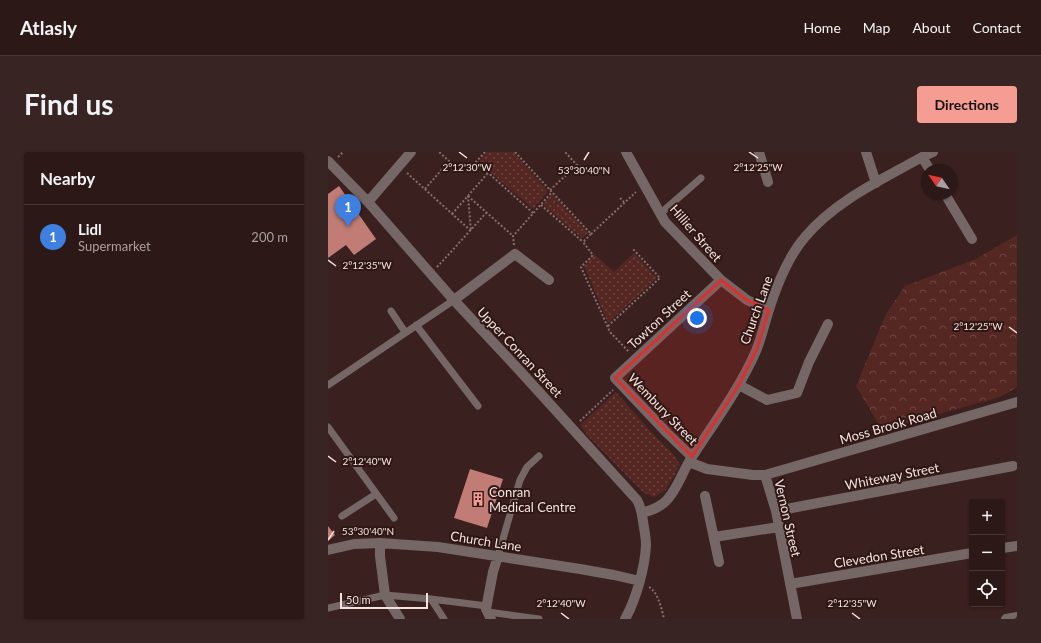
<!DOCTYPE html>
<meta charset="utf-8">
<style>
:root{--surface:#2c1816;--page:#382523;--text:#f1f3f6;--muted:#a6a0a1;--line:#483735;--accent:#f59c93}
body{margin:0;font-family:Lato,sans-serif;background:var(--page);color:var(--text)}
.controls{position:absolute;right:12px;bottom:12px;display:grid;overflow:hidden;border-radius:4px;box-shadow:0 1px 3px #0004}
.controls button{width:36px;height:36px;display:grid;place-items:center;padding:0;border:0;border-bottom:1px solid var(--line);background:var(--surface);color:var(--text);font:20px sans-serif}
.compass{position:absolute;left:593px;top:12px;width:36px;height:36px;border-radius:50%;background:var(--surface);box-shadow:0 1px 3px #0004;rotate:304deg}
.scale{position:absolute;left:12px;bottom:10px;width:88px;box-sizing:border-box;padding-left:4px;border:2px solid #f5e3e0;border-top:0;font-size:11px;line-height:14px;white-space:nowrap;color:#f5e3e0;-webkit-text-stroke:3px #2f1714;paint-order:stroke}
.you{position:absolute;left:369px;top:166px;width:14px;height:14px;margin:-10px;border:3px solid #fff;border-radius:50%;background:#1a73e8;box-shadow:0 0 0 6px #1a73e833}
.badge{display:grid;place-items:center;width:26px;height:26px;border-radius:50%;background:var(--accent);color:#fff;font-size:13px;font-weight:700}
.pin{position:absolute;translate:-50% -33px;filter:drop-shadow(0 1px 2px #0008)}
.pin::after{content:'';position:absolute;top:21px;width:14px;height:12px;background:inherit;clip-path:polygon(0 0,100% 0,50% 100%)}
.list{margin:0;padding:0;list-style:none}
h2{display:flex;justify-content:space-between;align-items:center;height:52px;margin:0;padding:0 16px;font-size:17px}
h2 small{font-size:13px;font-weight:400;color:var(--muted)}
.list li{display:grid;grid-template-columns:26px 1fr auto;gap:12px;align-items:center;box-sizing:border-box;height:64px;padding:0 16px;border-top:1px solid var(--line)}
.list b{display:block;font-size:15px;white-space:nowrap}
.list p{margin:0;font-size:13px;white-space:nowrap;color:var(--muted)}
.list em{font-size:13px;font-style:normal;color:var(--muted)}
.icon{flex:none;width:22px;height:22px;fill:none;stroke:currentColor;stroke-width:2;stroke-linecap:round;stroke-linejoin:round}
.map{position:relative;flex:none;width:689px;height:467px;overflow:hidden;border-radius:4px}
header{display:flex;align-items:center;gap:24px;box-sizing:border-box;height:56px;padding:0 20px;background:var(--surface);border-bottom:1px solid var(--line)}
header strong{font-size:19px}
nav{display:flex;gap:22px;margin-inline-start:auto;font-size:14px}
.intro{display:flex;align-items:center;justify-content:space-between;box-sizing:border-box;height:96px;padding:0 24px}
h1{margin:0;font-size:28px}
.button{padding:10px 18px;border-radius:4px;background:var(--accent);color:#111;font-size:14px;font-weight:700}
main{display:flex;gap:24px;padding:0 24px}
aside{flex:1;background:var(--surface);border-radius:4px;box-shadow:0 1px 3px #0004}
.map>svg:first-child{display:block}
.grass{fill:url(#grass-dots)}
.forest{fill:url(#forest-crowns)}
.building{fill:#c07c75}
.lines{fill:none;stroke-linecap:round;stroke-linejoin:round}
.path{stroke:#856e6c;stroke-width:2;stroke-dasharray:2 2;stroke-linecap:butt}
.lane{stroke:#756765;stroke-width:7}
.street{stroke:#756765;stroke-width:10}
.marked{fill:#d83131;fill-opacity:0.2;stroke:#d83131;stroke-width:3;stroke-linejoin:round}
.ticks{fill:none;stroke:#f5e3e0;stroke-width:1.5}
.labels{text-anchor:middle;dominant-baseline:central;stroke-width:4;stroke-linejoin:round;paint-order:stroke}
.street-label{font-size:13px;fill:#f5e3e0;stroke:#2f1714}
.poi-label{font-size:13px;fill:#f5e3e0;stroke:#2f1714;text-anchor:start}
.ticks-label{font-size:10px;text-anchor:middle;fill:#f5e3e0;stroke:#2f1714;stroke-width:4;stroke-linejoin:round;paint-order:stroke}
</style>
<header>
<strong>Atlasly</strong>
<nav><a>Home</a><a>Map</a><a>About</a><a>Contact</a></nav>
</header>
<div class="intro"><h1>Find us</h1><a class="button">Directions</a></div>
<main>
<aside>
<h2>Nearby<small></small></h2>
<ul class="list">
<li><span class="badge" style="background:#3f7fe0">1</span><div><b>Lidl</b><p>Supermarket</p></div><em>200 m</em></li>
</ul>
</aside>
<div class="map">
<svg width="689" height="467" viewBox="0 0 689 467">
<defs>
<pattern id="grass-dots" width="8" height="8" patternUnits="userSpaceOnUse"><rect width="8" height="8" fill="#552723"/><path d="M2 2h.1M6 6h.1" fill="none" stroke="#6e4643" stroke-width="1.8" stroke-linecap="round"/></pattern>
<pattern id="forest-crowns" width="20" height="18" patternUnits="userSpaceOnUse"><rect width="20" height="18" fill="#552723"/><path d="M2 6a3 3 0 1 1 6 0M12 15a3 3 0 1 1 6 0" fill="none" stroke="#6e4643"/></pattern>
</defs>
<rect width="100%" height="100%" fill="#3a201e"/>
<path class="grass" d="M159 0H185L220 39 205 57 152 11V8Z
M224 42 260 81 254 86 215 53Z
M306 101 329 126 280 171 256 114 266 102 286 120Z
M288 240 326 283 347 304 352 313 338 338 326 345 316 341 260 284 252 273Z"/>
<path class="forest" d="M689 83V235L672 245 554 278 528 234 558 162 577 134 648 107Z"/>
<path class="building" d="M11 34 48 87 26 103 18 93 0 106V42Z
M142 317 175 327 159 376 126 366Z
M0 374 7 383 0 389Z"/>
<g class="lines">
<path class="path" d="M157 0 148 10 205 61
M187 0 222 38 263 82 255 90 265 103 253 115 282 180 301 200
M10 5 15 0
M79 21 143 79 140 44
M97 37 121 9 111 0
M222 38 249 13 237 0
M140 44 185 84
M292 46 296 50
M213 53 255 90
M124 62 160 21
M263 82 308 40
M186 93 185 84 224 40
M109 115 121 102 158 61
M280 174 332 126 304 96
M252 269 285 238
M321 435C330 440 334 458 336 467"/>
<path class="lane" d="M333 61 373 26
M63 159 77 180
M88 173 150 254
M0 233 126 148
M0 275 66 366
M14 364 48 342
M170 404 192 328 199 315 211 304
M103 447 116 467
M0 456 57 443 103 447 159 454
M160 460 211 467"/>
<path class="street" d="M298 0 337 70 393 128 419 148 441 158
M431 0 440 30
M538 0 548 31
M594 5 602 18
M0 9 40 50 123 145 192 219 309 348C313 355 314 361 315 369 316 377 318 385 318 393 317 415 308 448 297 467
M617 42 644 87
M40 50 83 0
M126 148 187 102 221 128
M411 233 439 248 469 241 481 210 500 172
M364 305 339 281 287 226 393 128
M361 310 379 317 425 323H437L448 359 469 467
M437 323 689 250
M377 344 391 410
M448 359 685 314
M314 361C323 358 331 356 338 349 349 338 354 321 362 308 385 272 411 238 428 199 433 187 436 174 440 161 448 135 459 106 477 85 507 49 553 28 594 5L605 0
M386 385 451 375
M52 391V404L57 443 72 467
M674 396 689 394
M0 398 26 392 52 391 110 395 252 417 286 423 312 429
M462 432 644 401
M163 467 158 457 165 420 170 404
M678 467 689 465"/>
</g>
<path class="marked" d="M393 128 419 148 441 158 429 197 411 233 364 305 287 226Z"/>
<path class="ticks" d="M131 0 139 6M421 0 430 6M256 8 261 0M0 108 8 114M681 175 689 181M0 304 8 310M0 388 6 379M233 461 241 467M524 461 532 467"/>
<defs>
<symbol id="building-bare" viewBox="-9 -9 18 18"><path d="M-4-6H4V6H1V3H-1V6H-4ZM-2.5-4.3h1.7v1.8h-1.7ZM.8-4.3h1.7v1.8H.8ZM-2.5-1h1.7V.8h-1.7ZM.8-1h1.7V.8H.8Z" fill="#f59c93" stroke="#2f1714" stroke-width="2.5" paint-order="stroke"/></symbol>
</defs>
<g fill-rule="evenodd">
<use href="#building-bare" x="140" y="337" width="20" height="20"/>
</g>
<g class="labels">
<g class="street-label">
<text transform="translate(368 81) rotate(49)">Hillier Street</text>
<text transform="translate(428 158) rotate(-70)">Church Lane</text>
<text transform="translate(331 167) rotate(-43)">Towton Street</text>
<text transform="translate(192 200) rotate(47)">Upper Conran Street</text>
<text transform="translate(335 257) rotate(46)">Wembury Street</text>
<text transform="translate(560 274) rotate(-16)">Moss Brook Road</text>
<text transform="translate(564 324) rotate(-11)">Whiteway Street</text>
<text transform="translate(460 366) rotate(77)">Vernon Street</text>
<text transform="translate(158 389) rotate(9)">Church Lane</text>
<text transform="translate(551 404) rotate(-9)">Clevedon Street</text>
</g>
<g class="poi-label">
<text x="161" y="340">Conran<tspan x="161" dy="15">Medical Centre</tspan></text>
</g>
</g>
<g class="ticks-label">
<text x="139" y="19">2°12'30"W</text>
<text x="430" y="19">2°12'25"W</text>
<text x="256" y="22">53°30'40"N</text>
<text x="39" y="117">2°12'35"W</text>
<text x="650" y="178">2°12'25"W</text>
<text x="39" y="313">2°12'40"W</text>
<text x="40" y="383">53°30'40"N</text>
<text x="233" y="455">2°12'40"W</text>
<text x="524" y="455">2°12'35"W</text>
</g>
</svg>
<div class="controls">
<button>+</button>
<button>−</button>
<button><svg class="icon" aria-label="locate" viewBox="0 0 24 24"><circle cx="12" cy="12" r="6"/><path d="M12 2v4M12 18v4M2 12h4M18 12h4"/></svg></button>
</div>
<svg class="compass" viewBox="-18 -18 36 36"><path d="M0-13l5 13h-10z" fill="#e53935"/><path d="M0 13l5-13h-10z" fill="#a6a0a1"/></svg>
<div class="scale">50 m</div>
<div class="you"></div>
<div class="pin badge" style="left:20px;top:75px;background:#3f7fe0">1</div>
</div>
</main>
